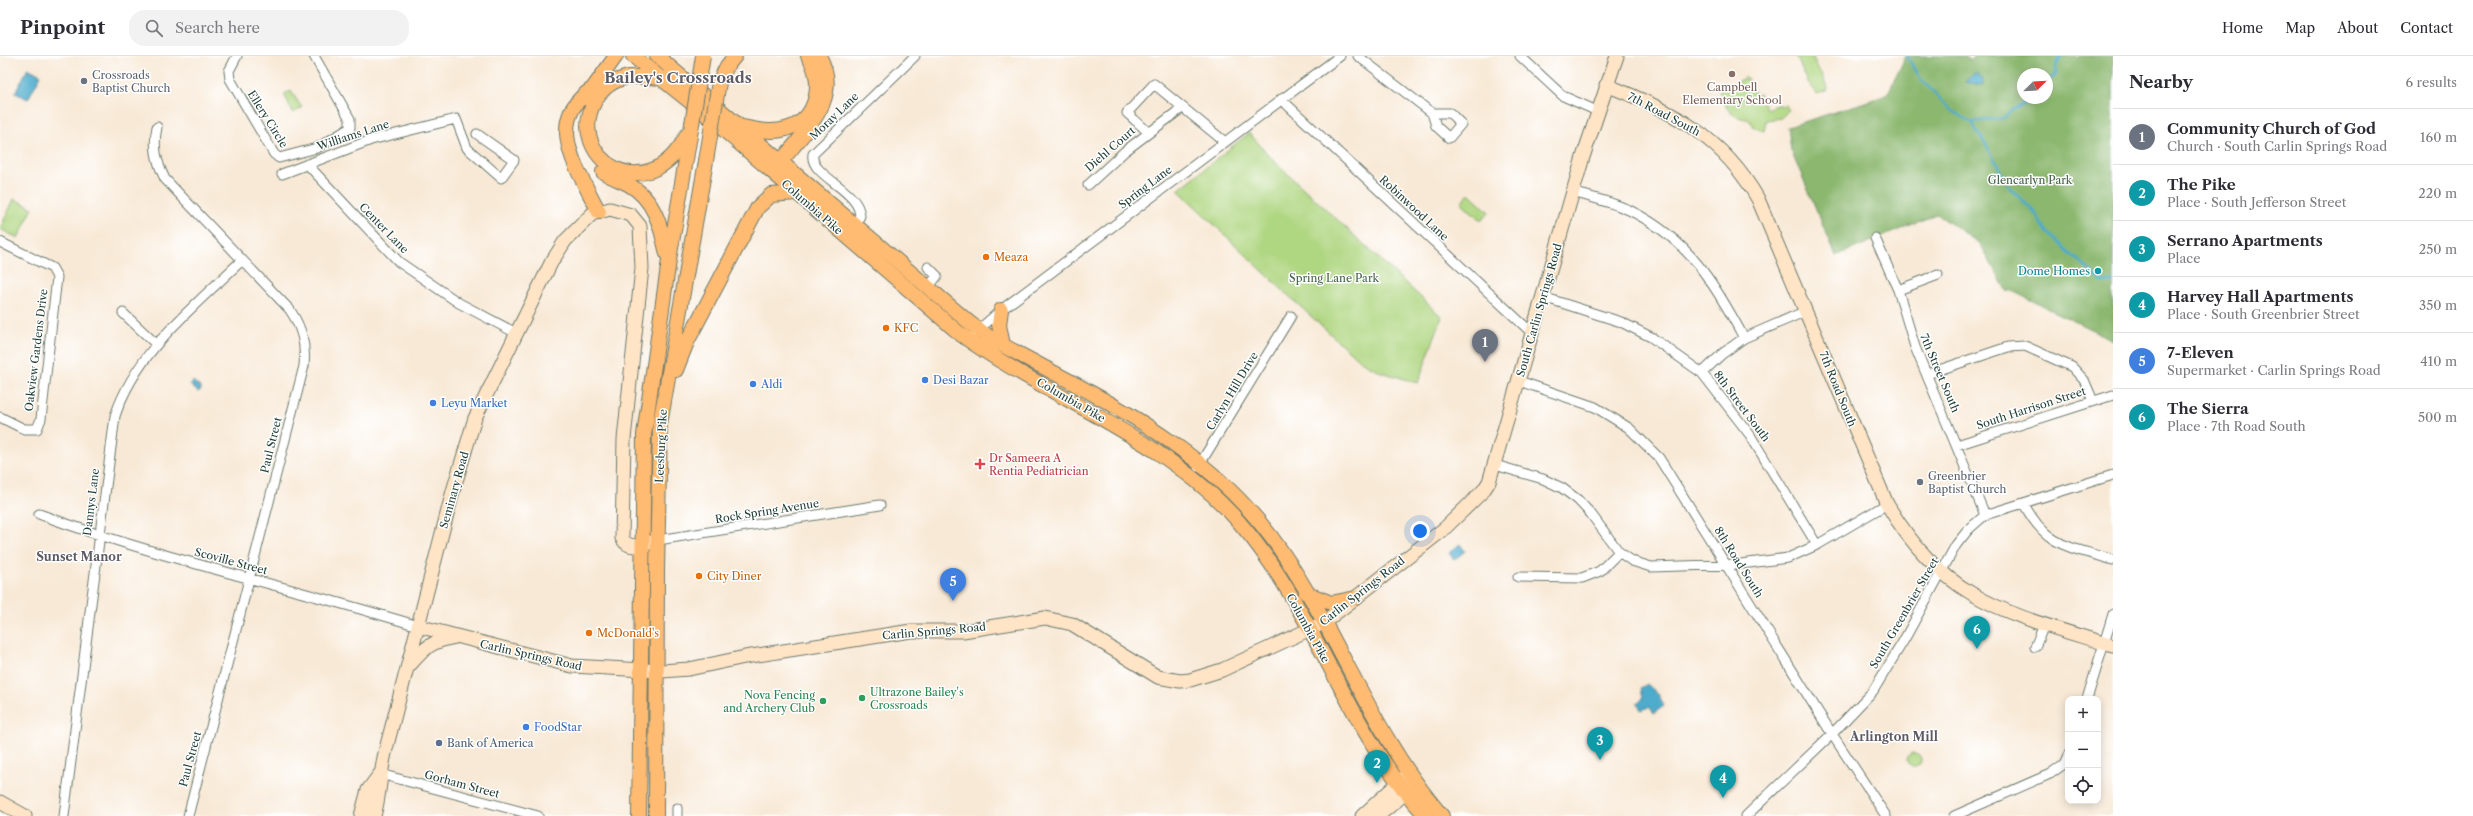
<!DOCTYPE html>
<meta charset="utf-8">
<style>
:root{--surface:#fff;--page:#f2f2f3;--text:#2b2b33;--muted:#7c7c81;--line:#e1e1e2;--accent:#0f766e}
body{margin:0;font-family:"Libre Caslon Text",serif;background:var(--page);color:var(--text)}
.controls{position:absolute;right:12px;bottom:12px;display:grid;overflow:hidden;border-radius:8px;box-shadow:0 2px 10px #0003}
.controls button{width:36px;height:36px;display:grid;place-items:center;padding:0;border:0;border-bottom:1px solid var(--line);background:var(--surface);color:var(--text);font:20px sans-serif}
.compass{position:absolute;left:2017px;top:12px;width:36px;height:36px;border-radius:50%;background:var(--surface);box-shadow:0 2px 10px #0003;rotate:66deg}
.you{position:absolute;left:1420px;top:475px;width:14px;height:14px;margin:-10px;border:3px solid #fff;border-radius:50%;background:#1a73e8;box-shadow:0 0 0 6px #1a73e833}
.badge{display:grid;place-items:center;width:26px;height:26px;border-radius:50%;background:var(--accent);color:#fff;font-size:13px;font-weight:700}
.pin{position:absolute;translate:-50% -33px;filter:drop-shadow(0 1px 2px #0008)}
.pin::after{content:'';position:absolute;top:21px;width:14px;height:12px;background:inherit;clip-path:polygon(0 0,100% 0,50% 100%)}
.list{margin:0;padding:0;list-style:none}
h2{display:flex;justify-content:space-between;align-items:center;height:52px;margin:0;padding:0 16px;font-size:17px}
h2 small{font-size:13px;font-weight:400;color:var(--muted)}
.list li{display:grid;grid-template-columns:26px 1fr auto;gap:12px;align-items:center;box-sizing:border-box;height:56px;padding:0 16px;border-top:1px solid var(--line)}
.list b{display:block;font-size:15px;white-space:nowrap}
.list p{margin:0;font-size:13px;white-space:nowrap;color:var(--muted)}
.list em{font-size:13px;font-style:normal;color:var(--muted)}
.icon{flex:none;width:22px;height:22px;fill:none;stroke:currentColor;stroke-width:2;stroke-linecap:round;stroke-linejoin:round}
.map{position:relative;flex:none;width:2113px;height:760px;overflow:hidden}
header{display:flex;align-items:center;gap:24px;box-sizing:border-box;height:56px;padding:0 20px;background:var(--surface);border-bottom:1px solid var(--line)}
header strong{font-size:19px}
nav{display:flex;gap:22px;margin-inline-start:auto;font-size:14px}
.search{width:280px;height:36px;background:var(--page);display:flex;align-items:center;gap:10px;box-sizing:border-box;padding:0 14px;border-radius:16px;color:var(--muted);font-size:15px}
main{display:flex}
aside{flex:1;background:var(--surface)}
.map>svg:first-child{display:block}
.green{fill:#afd680;stroke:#678a5a}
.forest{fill:#8bb76e;stroke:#557a51;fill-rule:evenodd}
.water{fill:#4eabcc;stroke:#367480}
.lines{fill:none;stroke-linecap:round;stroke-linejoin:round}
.stream{stroke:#4eabcc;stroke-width:2.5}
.street-casing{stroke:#6b796d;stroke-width:11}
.secondary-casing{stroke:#6b796d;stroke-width:15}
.primary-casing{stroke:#6b796d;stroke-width:16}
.street{stroke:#fff;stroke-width:9}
.secondary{stroke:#ffe4c6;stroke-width:13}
.primary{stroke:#febb71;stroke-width:14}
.primary-bridge-casing{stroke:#6b796d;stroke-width:16;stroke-linecap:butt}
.primary-bridge{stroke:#febb71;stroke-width:14}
.education-dot{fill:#8d6e63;stroke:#fff;stroke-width:1.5}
.worship-dot{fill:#6b7280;stroke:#fff;stroke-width:1.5}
.food-dot{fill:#e8710a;stroke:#fff;stroke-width:1.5}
.culture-dot{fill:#0f9aa8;stroke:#fff;stroke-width:1.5}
.shop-dot{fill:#3f7fe0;stroke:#fff;stroke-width:1.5}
.health-dot{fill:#e0444e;stroke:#fff;stroke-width:1.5}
.leisure-dot{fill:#2e9e5b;stroke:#fff;stroke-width:1.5}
.service-dot{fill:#5c6f8a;stroke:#fff;stroke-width:1.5}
.labels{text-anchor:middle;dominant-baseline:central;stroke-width:3;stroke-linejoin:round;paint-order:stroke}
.worship-label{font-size:11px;fill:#5b616d;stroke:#fff;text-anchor:start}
.education-label{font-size:11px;fill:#785e54;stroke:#fff}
.street-label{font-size:11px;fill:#1f3d34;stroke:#fff}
.park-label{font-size:11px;fill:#436347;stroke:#fff}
.food-label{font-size:11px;fill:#c56008;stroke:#fff;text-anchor:start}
.culture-label{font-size:11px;fill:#0d838f;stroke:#fff;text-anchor:end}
.shop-label{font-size:11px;fill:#366cbe;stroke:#fff;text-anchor:start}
.health-label{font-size:11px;fill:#be3a42;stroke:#fff;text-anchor:start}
.leisure-label{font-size:11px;fill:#27864d;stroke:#fff;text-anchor:start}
.service-label{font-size:11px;fill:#4e5e75;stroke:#fff;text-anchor:start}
.neighbourhood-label{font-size:12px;font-weight:bold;fill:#5d5a64;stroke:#fff}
.district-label{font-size:15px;font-weight:bold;fill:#5d5a64;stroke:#fff}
</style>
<header>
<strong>Pinpoint</strong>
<div class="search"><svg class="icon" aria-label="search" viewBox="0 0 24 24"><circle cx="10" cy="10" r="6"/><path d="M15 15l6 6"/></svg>Search here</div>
<nav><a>Home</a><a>Map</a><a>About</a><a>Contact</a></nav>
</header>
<main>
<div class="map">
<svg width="2113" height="760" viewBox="0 0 2113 760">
<rect width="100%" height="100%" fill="#fff"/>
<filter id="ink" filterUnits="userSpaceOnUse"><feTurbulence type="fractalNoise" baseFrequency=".025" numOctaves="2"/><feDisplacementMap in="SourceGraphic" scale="8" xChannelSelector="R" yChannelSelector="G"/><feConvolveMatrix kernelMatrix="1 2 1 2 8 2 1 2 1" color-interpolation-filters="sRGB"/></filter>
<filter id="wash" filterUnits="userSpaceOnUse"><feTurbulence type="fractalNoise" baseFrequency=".012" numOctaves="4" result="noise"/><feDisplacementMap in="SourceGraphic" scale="16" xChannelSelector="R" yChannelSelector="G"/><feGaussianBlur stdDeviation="0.9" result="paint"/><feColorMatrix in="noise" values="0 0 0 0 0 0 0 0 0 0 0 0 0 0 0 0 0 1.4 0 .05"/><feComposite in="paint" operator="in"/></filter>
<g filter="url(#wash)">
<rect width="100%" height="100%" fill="#f8e9d6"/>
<path class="green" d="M1796 0H1812L1828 32 1826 35 1817 38 1808 26Z
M1746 21 1756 39 1759 38 1767 53 1780 48 1781 51 1786 49 1789 55 1782 62 1766 64 1764 75 1755 72 1748 63C1729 62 1726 51 1719 35Z
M291 35 302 52 293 57 284 38Z
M1249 77 1274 105 1442 261 1418 327 1381 316 1359 304 1292 243 1178 134Z
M1469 137 1489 156 1481 165 1461 146Z
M14 143 33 152 18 182 0 173Z
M1907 704a7 7 0 1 1 14 0a7 7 0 1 1-14 0Z"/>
<path class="forest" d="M1906 0H1966L1971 4 1974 0H2113V284L2010 234 2007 236 1980 188 1937 158 1836 200 1791 94 1788 71 1887 39ZM2023 18H2047V42H2023Z"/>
<path class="water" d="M28 12 41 19 28 43 15 37Z
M1976 17 1983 23V29L1965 26 1971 19Z
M193 325 202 333 198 336 190 329Z
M1460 488 1465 495 1454 504 1449 497Z
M1647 628 1659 639 1664 650 1654 657 1649 651 1641 654 1637 648 1643 642 1641 632Z"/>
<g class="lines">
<path class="stream" d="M1907 0 1919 21 1950 53 1971 66 1988 92 2010 132 2035 157 2047 176 2102 226 2113 227
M2047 25 2056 19V10L2062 0
M1971 66 2004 62 2012 53 2035 42"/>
</g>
</g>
<g filter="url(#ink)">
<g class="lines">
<defs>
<path id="street" d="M237 0 229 15 230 23 274 98 279 102 317 92 350 72V63L314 0
M1358 0 1432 57 1436 70 1449 82 1461 68 1450 57H1432
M1520 0 1563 40 1597 55
M1281 43 1532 277
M157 71C153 90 156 105 165 123L290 254C302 272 306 288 304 310L188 760
M1148 76 1127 57 1154 28 1225 86
M307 108 399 206 459 247 516 277
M282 118 371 84 456 63 467 92 501 122 514 104 477 78
M1088 129 1125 95 1182 52
M1573 136C1592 142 1613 146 1631 155 1688 183 1715 228 1744 282
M852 173 860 160C859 133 809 120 813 98L915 0
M1875 182 1898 234 1915 291 1985 459
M0 186 52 212 57 221 41 363 37 373H24L0 361
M927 233 937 220 928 211
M1898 234 1938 219
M1543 241 1621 266 1651 281 1702 317 1750 379 1817 489
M123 257 156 288
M975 277 1001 254 1340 0
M1702 317 1722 298 1744 282 1806 255
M1927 318 2008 291 2025 290 2072 311 2084 324 2093 345
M1519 325 1595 351 1629 372 1659 402 1832 678 1886 760
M1957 389 2113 339
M1495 409 1543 423 1562 432 1578 444 1591 458 1619 496 1632 505 1651 511 1741 508 1788 502 1817 489 1887 448
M1198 411 1291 260
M2024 448C2047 492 2069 490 2113 504
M39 458C163 504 292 531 418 570
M658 484 880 449
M1518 521 1582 522 1600 515 1619 496
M2035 591 2044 569
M2087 643 2113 558
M380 718 538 760
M64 760 115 360C137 294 194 251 242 204
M677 760V752
M1746 760 1832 678 1873 635 1904 584 1956 489 1968 474 1985 459 2113 419
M1954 760 2050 718 2064 708 2068 699"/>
<path id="secondary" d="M1606 29C1671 54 1723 81 1758 143L1887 448C1945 547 2011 558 2113 590
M418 570 572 610 662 615 689 613 745 601 911 575H963L1045 562 1072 568 1158 621 1180 625 1190 624 1222 614 1323 567 1444 473 1483 435 1489 426 1583 101 1617 0
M408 611C424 593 430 585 455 581
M0 746 25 760
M361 760 368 734 380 718
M374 760C380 739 380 718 385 697L453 435 475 362 551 207 565 185 592 158 610 153 631 159 640 170 642 212 624 383 622 482C628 494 642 490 651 486
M1362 760 1406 720
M1378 760 1414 730"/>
<path id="primary" d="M633 0 703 56 959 277C1050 344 1163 379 1239 466 1316 554 1346 674 1426 760
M657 0 971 268 995 285C1104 345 1210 390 1282 496 1340 581 1374 681 1442 760
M662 22C651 21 639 20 628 21 614 24 602 32 595 45 564 100 647 157 687 79
M719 26 727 10 735 0
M592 33C542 66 579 115 599 156
M586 42 616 0
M743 71C757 74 772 77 786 73 818 64 825 25 808 0
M774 108C784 104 791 93 798 85 819 59 838 33 819 0
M603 116C611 121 620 124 628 128 655 143 661 171 667 198
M1001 254 999 269 1003 289
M676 314 687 286 758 151 771 139 796 137
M1306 537 1331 547 1356 542
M639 760 644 379 669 204 692 68
M656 760 657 514 660 368 706 105"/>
</defs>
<use href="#street" class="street-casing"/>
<use href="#secondary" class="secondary-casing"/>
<use href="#primary" class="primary-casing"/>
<use href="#street" class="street"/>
<use href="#secondary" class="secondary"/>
<use href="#primary" class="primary"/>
<defs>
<path id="primary-bridge" d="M692 68 703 0
M706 105 719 26"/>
</defs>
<use href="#primary-bridge" class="primary-bridge-casing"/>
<use href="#primary-bridge" class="primary-bridge"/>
</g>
</g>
<circle class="education-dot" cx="1732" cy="18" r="4"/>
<g class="worship-dot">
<circle cx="84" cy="25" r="4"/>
<circle cx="1920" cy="426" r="4"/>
</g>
<g class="food-dot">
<circle cx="986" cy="201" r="4"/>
<circle cx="886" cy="272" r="4"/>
<circle cx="699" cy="520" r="4"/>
<circle cx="589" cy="577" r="4"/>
</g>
<circle class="culture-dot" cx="2098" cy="215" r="4"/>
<g class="shop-dot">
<circle cx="925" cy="324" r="4"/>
<circle cx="753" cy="328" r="4"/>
<circle cx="433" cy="347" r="4"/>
<circle cx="526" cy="671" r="4"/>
</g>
<path class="health-dot" d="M978 402h4v4h4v4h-4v4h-4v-4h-4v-4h4z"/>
<g class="leisure-dot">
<circle cx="862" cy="642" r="4"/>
<circle cx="823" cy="645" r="4"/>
</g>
<circle class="service-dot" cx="439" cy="687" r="4"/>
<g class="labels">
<g class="worship-label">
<text x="92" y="19">Crossroads<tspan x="92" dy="13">Baptist Church</tspan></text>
<text x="1928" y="420">Greenbrier<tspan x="1928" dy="13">Baptist Church</tspan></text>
</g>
<g class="education-label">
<text x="1732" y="31">Campbell<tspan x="1732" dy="13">Elementary School</tspan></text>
</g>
<g class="street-label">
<text transform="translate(1664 58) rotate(28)">7th Road South</text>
<text transform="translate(834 60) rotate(-44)">Moray Lane</text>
<text transform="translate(268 63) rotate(58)">Ellery Circle</text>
<text transform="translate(353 79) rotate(-18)">Williams Lane</text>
<text transform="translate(1110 93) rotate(-41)">Diehl Court</text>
<text transform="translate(1145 131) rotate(-37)">Spring Lane</text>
<text transform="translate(812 151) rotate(41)">Columbia Pike</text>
<text transform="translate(1414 152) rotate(43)">Robinwood Lane</text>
<text transform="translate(384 172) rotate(46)">Center Lane</text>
<text transform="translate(1539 254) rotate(-74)">South Carlin Springs Road</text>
<text transform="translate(36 294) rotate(-83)">Oakview Gardens Drive</text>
<text transform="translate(1940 317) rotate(67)">7th Street South</text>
<text transform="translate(1838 333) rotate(68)">7th Road South</text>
<text transform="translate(1232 335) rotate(-59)">Carlyn Hill Drive</text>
<text transform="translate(1071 344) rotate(30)">Columbia Pike</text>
<text transform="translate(1742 350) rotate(53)">8th Street South</text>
<text transform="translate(2031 352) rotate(-18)">South Harrison Street</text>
<text transform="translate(271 389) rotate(-76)">Paul Street</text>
<text transform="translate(661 390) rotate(-87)">Leesburg Pike</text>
<text transform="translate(454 434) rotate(-74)">Seminary Road</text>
<text transform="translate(91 446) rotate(-83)">Dannys Lane</text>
<text transform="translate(767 455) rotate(-9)">Rock Spring Avenue</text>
<text transform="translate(231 505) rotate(15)">Scoville Street</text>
<text transform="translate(1739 506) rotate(58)">8th Road South</text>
<text transform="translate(1362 535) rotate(-38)">Carlin Springs Road</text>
<text transform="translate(1904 557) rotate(-60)">South Greenbrier Street</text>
<text transform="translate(1308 572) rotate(61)">Columbia Pike</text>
<text transform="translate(934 575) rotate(-5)">Carlin Springs Road</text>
<text transform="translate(531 599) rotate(13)">Carlin Springs Road</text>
<text transform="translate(190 703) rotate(-75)">Paul Street</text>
<text transform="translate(462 728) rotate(15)">Gorham Street</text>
</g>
<g class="park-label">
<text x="2030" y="124">Glencarlyn Park</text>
<text x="1334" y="222">Spring Lane Park</text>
</g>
<g class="food-label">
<text x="994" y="201">Meaza</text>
<text x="894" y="272">KFC</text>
<text x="707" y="520">City Diner</text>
<text x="597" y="577">McDonald's</text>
</g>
<g class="culture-label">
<text x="2090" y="215">Dome Homes</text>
</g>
<g class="shop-label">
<text x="933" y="324">Desi Bazar</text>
<text x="761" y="328">Aldi</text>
<text x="441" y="347">Leyu Market</text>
<text x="534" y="671">FoodStar</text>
</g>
<g class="health-label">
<text x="989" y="402">Dr Sameera A<tspan x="989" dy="13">Rentia Pediatrician</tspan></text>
</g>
<g class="leisure-label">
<text x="870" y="636">Ultrazone Bailey's<tspan x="870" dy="13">Crossroads</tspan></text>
<text x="815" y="639" text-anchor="end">Nova Fencing<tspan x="815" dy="13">and Archery Club</tspan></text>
</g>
<g class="service-label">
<text x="447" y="687">Bank of America</text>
</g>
<g class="neighbourhood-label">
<text x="79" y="500">Sunset Manor</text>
<text x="1894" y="680">Arlington Mill</text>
</g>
<g class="district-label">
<text x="678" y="21">Bailey's Crossroads</text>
</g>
</g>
</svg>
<div class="controls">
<button>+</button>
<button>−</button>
<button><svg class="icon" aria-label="locate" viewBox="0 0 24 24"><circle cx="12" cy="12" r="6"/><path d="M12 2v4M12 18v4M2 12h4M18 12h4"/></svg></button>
</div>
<svg class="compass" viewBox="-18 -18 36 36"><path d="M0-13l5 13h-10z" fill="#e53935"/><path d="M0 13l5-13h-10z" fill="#7c7c81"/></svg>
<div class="you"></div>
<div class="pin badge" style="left:1485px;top:306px;background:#6b7280">1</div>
<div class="pin badge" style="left:1377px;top:727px;background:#0f9aa8">2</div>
<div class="pin badge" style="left:1600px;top:704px;background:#0f9aa8">3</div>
<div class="pin badge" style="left:1723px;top:742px;background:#0f9aa8">4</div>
<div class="pin badge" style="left:953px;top:545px;background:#3f7fe0">5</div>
<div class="pin badge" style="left:1977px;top:593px;background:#0f9aa8">6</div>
</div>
<aside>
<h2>Nearby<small>6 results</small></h2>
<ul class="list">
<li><span class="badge" style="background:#6b7280">1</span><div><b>Community Church of God</b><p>Church · South Carlin Springs Road</p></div><em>160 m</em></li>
<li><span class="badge" style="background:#0f9aa8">2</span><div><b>The Pike</b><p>Place · South Jefferson Street</p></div><em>220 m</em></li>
<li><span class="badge" style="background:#0f9aa8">3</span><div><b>Serrano Apartments</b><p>Place</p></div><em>250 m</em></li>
<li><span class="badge" style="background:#0f9aa8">4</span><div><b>Harvey Hall Apartments</b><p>Place · South Greenbrier Street</p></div><em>350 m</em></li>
<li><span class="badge" style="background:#3f7fe0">5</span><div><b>7-Eleven</b><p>Supermarket · Carlin Springs Road</p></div><em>410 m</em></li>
<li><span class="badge" style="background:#0f9aa8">6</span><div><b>The Sierra</b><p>Place · 7th Road South</p></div><em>500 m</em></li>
</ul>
</aside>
</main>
